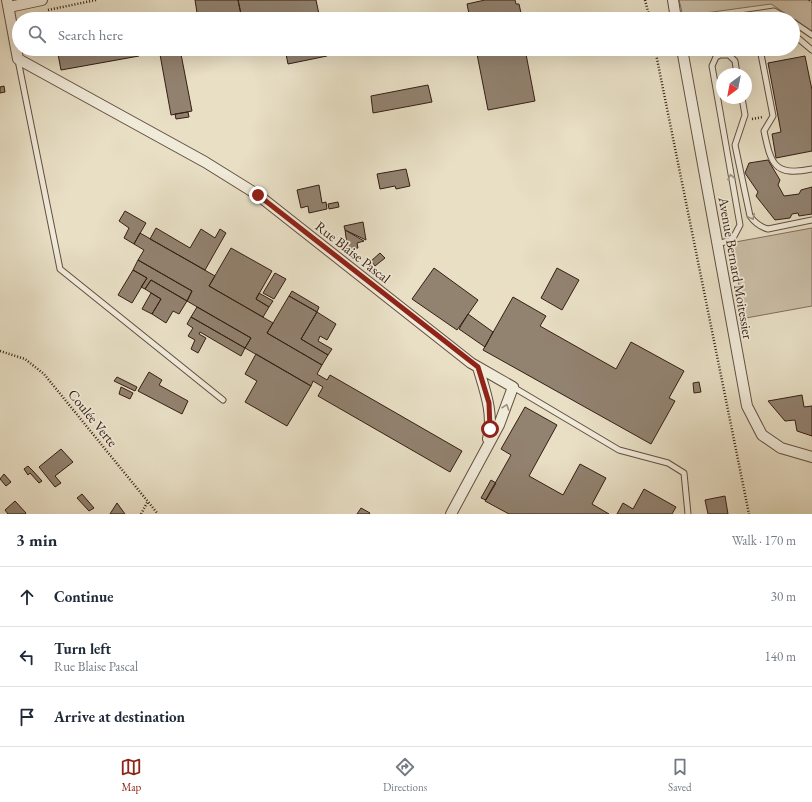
<!DOCTYPE html>
<meta charset="utf-8">
<style>
:root{--surface:#fff;--page:#f2f2f3;--text:#1f2937;--muted:#747a83;--line:#e0e1e3;--accent:#8f2418}
body{margin:0;font-family:"EB Garamond",serif;background:var(--page);color:var(--text)}
.compass{position:absolute;left:716px;top:68px;width:36px;height:36px;border-radius:50%;background:var(--surface);box-shadow:0 4px 16px #0002;rotate:212deg}
.stop{position:absolute;width:12px;height:12px;margin:-9px;border:3px solid #8f2418;border-radius:50%;background:#fff}
.stop.end{background:#8f2418;border-color:#fff;box-shadow:0 1px 4px #0008}
.list{margin:0;padding:0;list-style:none}
h2{display:flex;justify-content:space-between;align-items:center;height:52px;margin:0;padding:0 16px;font-size:17px}
h2 small{font-size:13px;font-weight:400;color:var(--muted)}
.list li{display:grid;grid-template-columns:26px 1fr auto;gap:12px;align-items:center;box-sizing:border-box;height:60px;padding:0 16px;border-top:1px solid var(--line)}
.list b{display:block;font-size:15px;white-space:nowrap}
.list p{margin:0;font-size:13px;white-space:nowrap;color:var(--muted)}
.list em{font-size:13px;font-style:normal;color:var(--muted)}
.icon{flex:none;width:22px;height:22px;fill:none;stroke:currentColor;stroke-width:2;stroke-linecap:round;stroke-linejoin:round}
.map{position:relative;flex:none;width:812px;height:514px;overflow:hidden}
.search{position:absolute;background:var(--surface);box-shadow:0 4px 16px #0002;left:12px;right:12px;top:12px;height:44px;display:flex;align-items:center;gap:10px;box-sizing:border-box;padding:0 14px;border-radius:22px;color:var(--muted);font-size:15px}
.sheet{height:232px;background:var(--surface)}
nav{display:flex;justify-content:space-around;align-items:center;box-sizing:border-box;height:56px;border-top:1px solid var(--line);background:var(--surface);font-size:11px;color:var(--muted)}
nav a{display:grid;justify-items:center;gap:2px}
nav .on{color:var(--accent)}
.map>svg:first-child{display:block}
.green{fill:#cabea7;stroke:#806e5e}
.building{fill:#928270;stroke:#351e14}
.lines{fill:none;stroke-linecap:round;stroke-linejoin:round}
.service-casing{stroke:#624e40;stroke-width:7}
.minor-casing{stroke:#624e40;stroke-width:12}
.path{stroke:#351e14;stroke-width:2.5;stroke-dasharray:1 2;stroke-linecap:butt}
.service{stroke:#f0ead9;stroke-width:5}
.minor{stroke:#f0ead9;stroke-width:10}
.oneway{stroke:#9c8e80}
.route{stroke:#8f2418;stroke-width:5}
.labels{text-anchor:middle;dominant-baseline:central;stroke-width:3.5;stroke-linejoin:round;paint-order:stroke}
.street-label{font-size:14px;fill:#351e14;stroke:#f0ead9}
</style>
<div class="map">
<svg width="812" height="514" viewBox="0 0 812 514">
<rect width="100%" height="100%" fill="#e8dfc5"/>
<filter id="stains"><feTurbulence type="fractalNoise" baseFrequency=".005" numOctaves="4"/><feColorMatrix values="0 0 0 0 .2 0 0 0 0 .09 0 0 0 0 .02 0 0 0 .5 -.17"/></filter>
<radialGradient id="worn" r=".72"><stop offset=".6" stop-color="#630" stop-opacity="0"/><stop offset="1" stop-color="#630" stop-opacity=".3"/></radialGradient>
<path class="green" d="M679 0H812V31L771 4 683 16Z
M812 228V306L746 318 730 243Z"/>
<path class="building" d="M195 0H238L242 19H198Z
M238 0H316L320 19H242Z
M485 0H515L516 4H519L521 13H518L519 19H470L467 4Z
M57 49H137L139 56 61 70Z
M159 49H180L192 111 171 115Z
M285 49H326L327 56 288 64Z
M476 49H525L535 101 488 110Z
M805 56 812 90V151L776 158 772 134 781 132 768 63Z
M428 85 432 102 373 113 371 96Z
M4 86 5 92 0 93V87Z
M188 112 189 117 176 119 175 114Z
M768 160 780 180 778 185 784 196 799 194 801 190 812 187V214L799 216 798 213 792 214 790 218 775 220 756 196 758 192 745 173 749 163Z
M406 169 410 186 396 189 395 186 380 189 377 174Z
M319 185 322 203 326 202 327 209 309 213 308 206 301 208 297 190Z
M338 202 339 207 329 209 328 204Z
M125 211 146 223 134 244 124 238 129 228 119 221Z
M363 222 366 240 345 230 344 226Z
M156 228 190 248 201 229 215 238 220 229 226 233 205 270 150 239Z
M345 230 364 241 357 243 358 248 345 250 344 245 347 244Z
M140 233 215 276 209 286 273 323 267 333 322 365 317 374 327 380 330 375 462 451 450 472 318 396 323 387 313 381 311 386 245 348 251 338 187 301 192 291 138 260 144 250 134 244Z
M231 248 272 271 256 299 269 307 263 317 209 286Z
M380 253 385 258 375 266 371 261Z
M138 260 192 291 187 301 151 280 145 289 141 287 147 278 133 270Z
M434 268 478 300 457 330 412 299Z
M557 268 579 280 562 310 541 298Z
M133 270 147 278 132 303 118 295Z
M275 273 286 279 274 299 263 293Z
M151 280 187 301 179 314 173 311 166 323 152 314 161 299 145 289Z
M292 291 319 307 317 312 289 296Z
M151 293 161 299 152 314 142 309Z
M259 293 273 301 269 307 256 299Z
M289 296 317 312 301 339 328 355 322 365 267 333Z
M513 297 546 316 540 326 616 369 631 342 684 371 669 398 675 401 651 444 483 350Z
M197 307 251 338 245 348 191 317Z
M317 312 336 324 327 340 320 336 318 341 332 349 328 355 301 339Z
M468 314 493 332 485 347 459 329Z
M191 317 245 348 241 356 200 332 199 334 206 338 198 353 191 349 195 340 188 336 193 328 187 324Z
M256 354 311 386 287 426 245 402 257 381 245 374Z
M149 372 162 380 159 385 188 401 182 414 138 391Z
M117 377 137 387 135 391 114 381Z
M699 382 701 392 694 393 693 383Z
M121 387 133 393 130 399 119 394Z
M802 395 804 407 812 406V436L797 431 795 420 785 421 768 401Z
M525 407 557 425 529 476 563 495 580 464 606 478 592 504 609 514H509L485 501 511 455 501 449Z
M61 449 73 462 55 476 61 483 55 487 39 467Z
M28 466 33 471 42 481 39 483 30 473 28 475 24 469Z
M4 474 11 482 6 486 0 479Z
M491 480 496 483 486 500 481 498Z
M644 489 676 507 672 514H617L623 503 633 509Z
M82 494 94 508 89 511 77 498Z
M725 496 728 514H708L705 500Z
M15 501 26 513 25 514H8L5 510Z
M117 503 125 514H110Z
M361 508 370 513 369 514H357Z"/>
<g class="lines">
<defs>
<path id="service" d="M719 19 774 11 788 19
M793 22 812 35
M793 34 812 50
M760 49 773 116 764 131C771 164 774 177 812 169
M18 60 60 269 223 400
M742 98 745 115 735 145 750 216C755 223 760 227 768 229L812 220
M717 244 732 240 740 225 712 66 716 57 720 55H729L735 61 737 74
M513 387 619 450 668 463 684 473 688 514"/>
<path id="minor" d="M7 0 18 59 205 162 258 195 471 363 513 387 499 425 451 514
M673 0 676 19
M9 7 42 0
M682 49 747 406 762 435 781 448 812 457
M478 367C485 391 494 414 488 439"/>
</defs>
<use href="#service" class="service-casing"/>
<use href="#minor" class="minor-casing"/>
<path class="path" d="M645 0 650 19
M809 0 812 2
M48 10 96 0
M655 49 749 514
M752 119 763 117
M0 351 25 359 44 374 158 514
M141 514 148 501"/>
<use href="#service" class="service"/>
<use href="#minor" class="minor"/>
</g>
<defs><path id="oneway-chevron" d="M-2-3.5L2.5 0L-2 3.5" fill="none" stroke-width="1.6" stroke-linecap="round" stroke-linejoin="round"/></defs>
<g class="oneway">
<use href="#oneway-chevron" transform="translate(731 177) rotate(-100)"/>
<use href="#oneway-chevron" transform="translate(752 217) rotate(62)"/>
<use href="#oneway-chevron" transform="translate(506 407) rotate(-71)"/>
</g>
<g class="lines">
<path class="route" d="M258 195 478 367 489 403 490 429"/>
</g>
<g class="labels">
<g class="street-label">
<text transform="translate(353 252) rotate(38)">Rue Blaise Pascal</text>
<text transform="translate(736 268) rotate(80)">Avenue Bernard Moitessier</text>
<text transform="translate(93 418) rotate(51)">Coulée Verte</text>
</g>
</g>
<rect width="100%" height="100%" filter="url(#stains)"/>
<rect width="100%" height="100%" fill="url(#worn)"/>
</svg>
<svg class="compass" viewBox="-18 -18 36 36"><path d="M0-13l5 13h-10z" fill="#e53935"/><path d="M0 13l5-13h-10z" fill="#747a83"/></svg>
<div class="stop" style="left:490px;top:429px"></div>
<div class="stop end" style="left:258px;top:195px"></div>
<div class="search"><svg class="icon" aria-label="search" viewBox="0 0 24 24"><circle cx="10" cy="10" r="6"/><path d="M15 15l6 6"/></svg>Search here</div>
</div>
<section class="sheet">
<h2>3 min<small>Walk · 170 m</small></h2>
<ul class="list">
<li><svg class="icon" aria-label="ahead" viewBox="0 0 24 24"><path d="M12 20V5M6 11l6-6 6 6"/></svg><div><b>Continue</b></div><em>30 m</em></li>
<li><svg class="icon" aria-label="left" viewBox="0 0 24 24"><path d="M17 20v-9H6M10 6l-5 5 5 5"/></svg><div><b>Turn left</b><p>Rue Blaise Pascal</p></div><em>140 m</em></li>
<li><svg class="icon" aria-label="arrive" viewBox="0 0 24 24"><path d="M6 21V4h12l-3 4 3 4H6"/></svg><div><b>Arrive at destination</b></div></li>
</ul>
</section>
<nav>
<a class="on"><svg class="icon" aria-label="map" viewBox="0 0 24 24"><path d="M3 6l6-2 6 2 6-2v14l-6 2-6-2-6 2zM9 4v14M15 6v14"/></svg>Map</a>
<a><svg class="icon" aria-label="directions" viewBox="0 0 24 24"><path d="M12 3l9 9-9 9-9-9zM9 14v-3h6M13 9l2 2-2 2"/></svg>Directions</a>
<a><svg class="icon" aria-label="saved" viewBox="0 0 24 24"><path d="M7 4h10v16l-5-4-5 4z"/></svg>Saved</a>
</nav>
